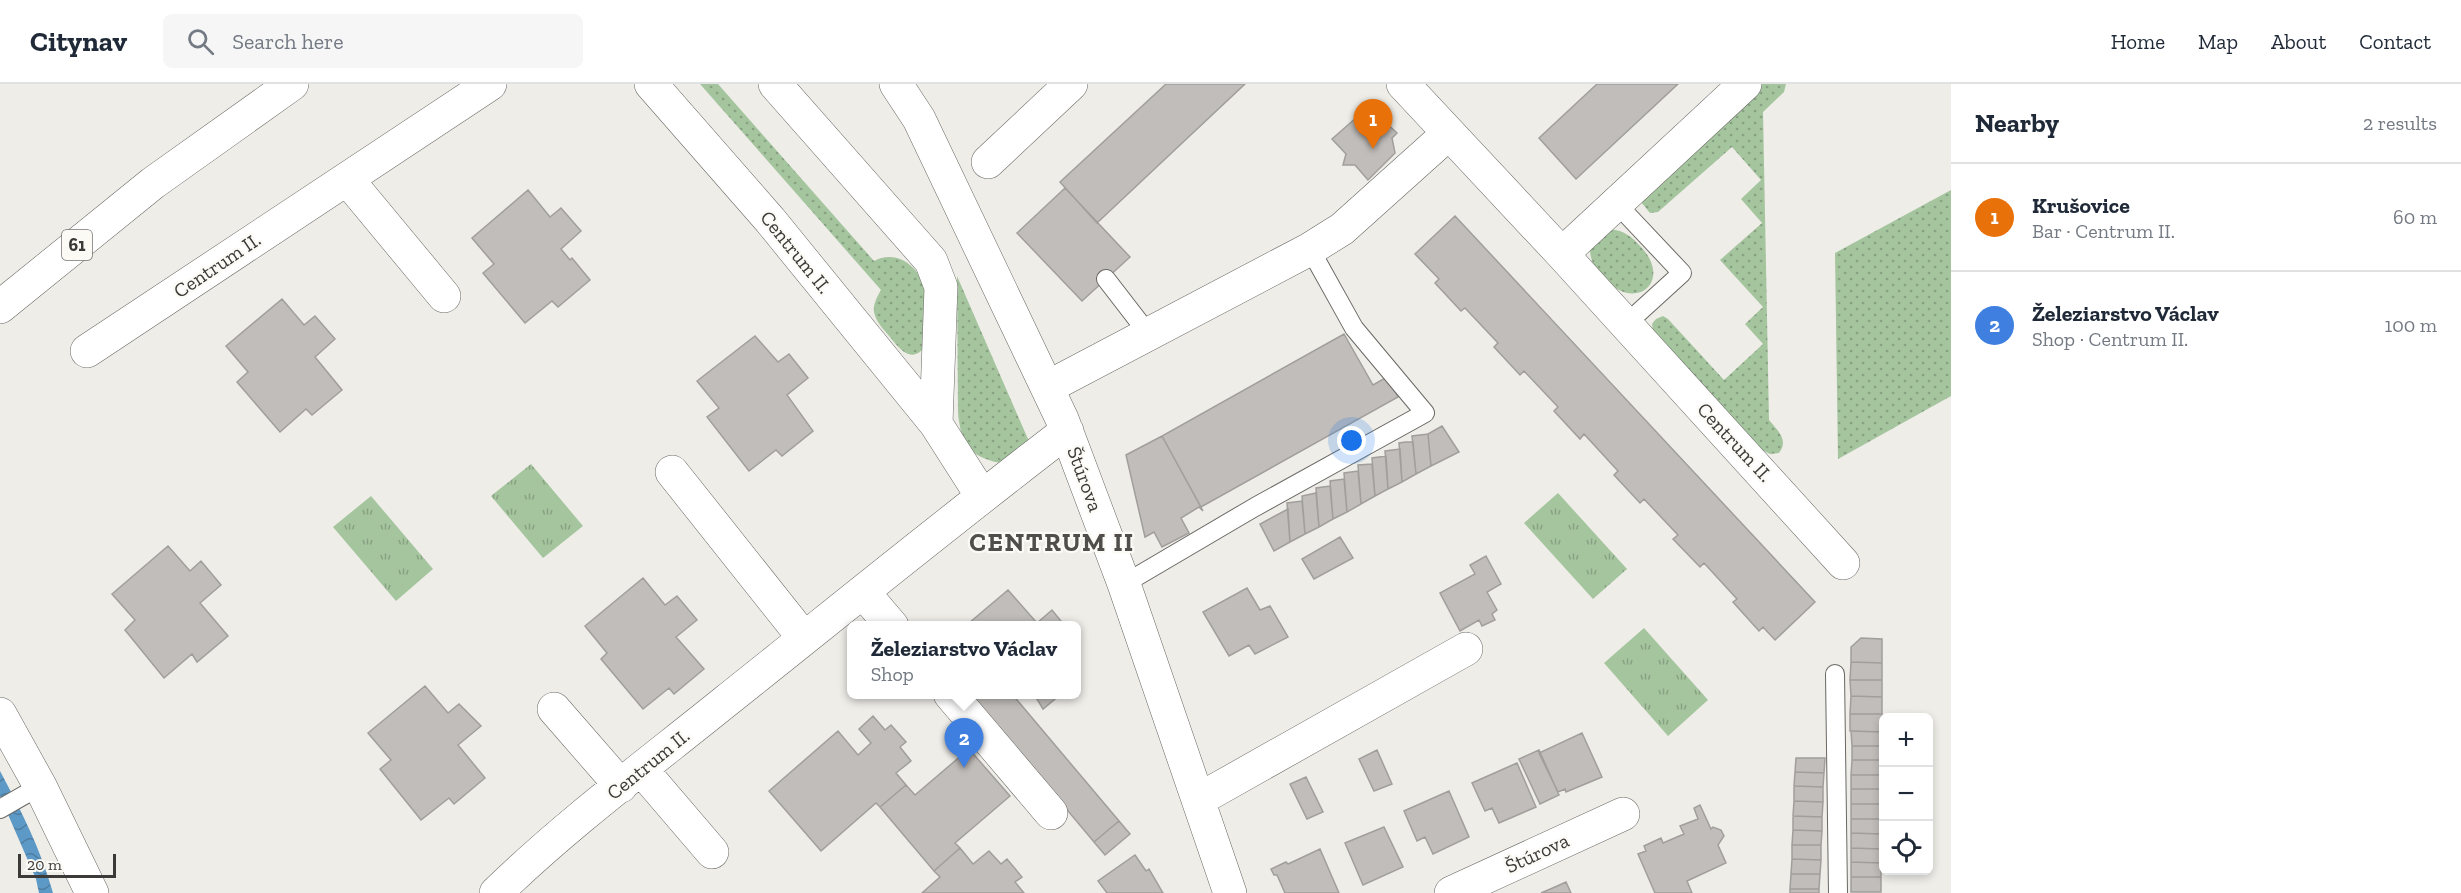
<!DOCTYPE html>
<meta charset="utf-8">
<style>
:root{--surface:#fff;--page:#f6f6f7;--text:#1f2937;--muted:#747a83;--line:#e0e1e3;--accent:#b22045}
body{margin:0;font-family:"Zilla Slab",serif;background:var(--page);color:var(--text)}
.controls{position:absolute;right:18px;bottom:18px;display:grid;overflow:hidden;border-radius:9px;box-shadow:0 3px 9px #0003}
.controls button{width:54px;height:54px;display:grid;place-items:center;padding:0;border:0;border-bottom:2px solid var(--line);background:var(--surface);color:var(--text);font:30px sans-serif}
.scale{position:absolute;left:18px;bottom:15px;width:98px;box-sizing:border-box;padding-left:6px;border:3px solid #3b3a39;border-top:0;font-size:16px;line-height:21px;white-space:nowrap;color:#3b3a39;-webkit-text-stroke:4px #fbfaf5;paint-order:stroke}
.you{position:absolute;left:1352px;top:357px;width:21px;height:21px;margin:-15px;border:4px solid #fff;border-radius:50%;background:#1a73e8;box-shadow:0 0 0 9px #1a73e833}
.badge{display:grid;place-items:center;width:39px;height:39px;border-radius:50%;background:var(--accent);color:#fff;font-size:20px;font-weight:700}
.pin{position:absolute;translate:-50% -50px;filter:drop-shadow(0 2px 3px #0008)}
.pin::after{content:'';position:absolute;top:32px;width:21px;height:18px;background:inherit;clip-path:polygon(0 0,100% 0,50% 100%)}
.popup{position:absolute;left:847px;top:537px;width:234px;height:78px;box-sizing:border-box;display:grid;place-content:center;border-radius:9px;background:var(--surface);filter:drop-shadow(0 2px 4px #0005);font-size:20px;white-space:nowrap;color:var(--muted)}
.popup b{font-size:22px;color:var(--text)}
.popup::after{content:'';position:absolute;left:50%;top:100%;margin-left:-12px;border:12px solid transparent;border-top-color:var(--surface)}
.list{margin:0;padding:0;list-style:none}
h2{display:flex;justify-content:space-between;align-items:center;height:78px;margin:0;padding:0 24px;font-size:26px}
h2 small{font-size:20px;font-weight:400;color:var(--muted)}
.list li{display:grid;grid-template-columns:39px 1fr auto;gap:18px;align-items:center;box-sizing:border-box;height:108px;padding:0 24px;border-top:2px solid var(--line)}
.list b{display:block;font-size:22px;white-space:nowrap}
.list p{margin:0;font-size:20px;white-space:nowrap;color:var(--muted)}
.list em{font-size:20px;font-style:normal;color:var(--muted)}
.icon{flex:none;width:33px;height:33px;fill:none;stroke:currentColor;stroke-width:2;stroke-linecap:round;stroke-linejoin:round}
.map{position:relative;flex:none;width:1951px;height:809px;overflow:hidden}
header{display:flex;align-items:center;gap:36px;box-sizing:border-box;height:84px;padding:0 30px;background:var(--surface);border-bottom:2px solid var(--line)}
header strong{font-size:28px}
nav{display:flex;gap:33px;margin-inline-start:auto;font-size:21px}
.search{width:420px;height:54px;background:var(--page);display:flex;align-items:center;gap:15px;box-sizing:border-box;padding:0 21px;border-radius:9px;color:var(--muted);font-size:22px}
main{display:flex}
aside{flex:1;background:var(--surface)}
.map>svg:first-child{display:block}
.grass{fill:url(#grass-dots)}
.park{fill:url(#park-tufts)}
.water{fill:url(#water-waves)}
.building{fill:#c1bdba;stroke:#a19e9b;stroke-width:1.5}
.lines{fill:none;stroke-linecap:round;stroke-linejoin:round}
.service-casing{stroke:#696864;stroke-width:20}
.minor-casing{stroke:#696864;stroke-width:34}
.primary-casing{stroke:#696864;stroke-width:34}
.service{stroke:#fff;stroke-width:18}
.minor{stroke:#fff;stroke-width:33}
.primary{stroke:#fff;stroke-width:33}
.labels{text-anchor:middle;dominant-baseline:central;stroke-width:4.5;stroke-linejoin:round;paint-order:stroke}
.shield{fill:#fbfaf5;stroke:#757471;stroke-width:1.5}
.shield-label{font-size:18px;font-weight:bold;fill:#3b3a39}
.street-label{font-size:20px;fill:#3b3a39;stroke:#fbfaf5}
.district-label{font-size:26px;font-weight:bold;letter-spacing:1.5px;fill:#4f4e4a;stroke:#fbfaf5}
</style>
<header>
<strong>Citynav</strong>
<div class="search"><svg class="icon" aria-label="search" viewBox="0 0 24 24"><circle cx="10" cy="10" r="6"/><path d="M15 15l6 6"/></svg>Search here</div>
<nav><a>Home</a><a>Map</a><a>About</a><a>Contact</a></nav>
</header>
<main>
<div class="map">
<svg width="1951" height="809" viewBox="0 0 1951 809">
<defs>
<pattern id="grass-dots" width="8" height="8" patternUnits="userSpaceOnUse" patternTransform="scale(1.5)"><rect width="8" height="8" fill="#a5c59e"/><path d="M2 2h.1M6 6h.1" fill="none" stroke="#88a182" stroke-width="1.8" stroke-linecap="round"/></pattern>
<pattern id="park-tufts" width="24" height="20" patternUnits="userSpaceOnUse" patternTransform="scale(1.5)"><rect width="24" height="20" fill="#a5c59e"/><path d="M3 7l-1-3M5 7V3M7 7l1-3M15 17l-1-3M17 17v-4M19 17l1-3" fill="none" stroke="#88a182"/></pattern>
<pattern id="water-waves" width="16" height="10" patternUnits="userSpaceOnUse" patternTransform="scale(1.5)"><rect width="16" height="10" fill="#5d99c6"/><path d="M0 5q4-4 8 0t8 0" fill="none" stroke="#4e7ea2"/></pattern>
</defs>
<rect width="100%" height="100%" fill="#eeede8"/>
<path class="grass" d="M700 0H718L874 177C895 165 918 181 925 203 930 219 927 243 927 260 913 281 901 267 890 253 884 246 876 238 874 228 873 220 877 213 881 206Z
M1761 0H1786L1784 8 1763 28 1769 336C1778 347 1789 356 1779 369L1770 370 1762 366 1653 248 1652 240 1656 235 1663 232 1668 235 1724 296 1763 260 1745 240 1763 223 1720 176 1762 139 1741 115 1761 96 1732 63 1658 128 1650 129 1641 118Z
M1951 106V312L1838 375 1835 169Z
M1610 145C1625 147 1631 152 1641 163 1673 197 1636 228 1606 196 1596 185 1590 179 1590 164Z
M957 192 1031 362C1025 367 1018 373 1012 377 1005 380 996 379 989 376 965 369 960 351 958 328Z"/>
<path class="park" d="M531 380 583 442 543 474 491 412Z
M1558 409 1627 485 1593 515 1524 439Z
M371 412 433 485 396 517 333 443Z
M1644 544 1708 616 1668 652 1604 579Z"/>
<path class="water" d="M0 687C21 726 41 766 53 809H39L36 795 0 712Z"/>
<path class="building" d="M1166 0H1245L1097 139 1060 98Z
M1597 0H1678L1576 95 1539 54Z
M1357 33 1376 38 1380 33 1397 49 1392 54 1395 69 1368 96 1355 81H1343L1346 70 1332 55Z
M1065 104 1130 173 1082 217 1017 149Z
M528 106 550 133 561 124 581 147 561 165 570 176 572 174 590 196 558 223 552 217 525 239 483 189 494 180 472 154Z
M1455 132 1815 518 1775 556 1763 543 1759 547 1733 518 1737 515 1704 479 1700 483 1673 455 1678 451 1644 415 1640 419 1614 391 1618 387 1584 350 1580 355 1554 327 1558 323 1524 287 1520 291 1494 263 1498 259 1465 224 1461 227 1435 199 1439 195 1415 170Z
M282 215 304 241 315 232 335 255 315 273 342 306 312 331 306 325 280 348 237 298 248 288 226 262Z
M1344 250 1373 301 1387 293 1398 313 1201 423 1162 352Z
M755 252 778 278 789 270 808 294 787 311 813 347 782 372 776 366 749 387 707 333 719 324 697 297Z
M1442 342 1459 368 1431 382 1428 350Z
M1428 350 1431 382 1416 390 1412 352Z
M1162 352 1203 427 1199 423 1181 434 1189 449 1162 463 1154 448 1145 453 1126 371Z
M1406 358H1413L1416 390 1402 398 1399 359Z
M1400 365 1402 398 1388 405 1385 367Z
M1386 372 1388 405 1375 412 1372 374Z
M1372 380 1375 412 1361 420 1358 381Z
M1358 387 1361 420 1347 428 1344 389Z
M1344 395 1347 428 1333 435 1330 397Z
M1330 402 1333 435 1319 443 1316 404Z
M1316 409 1319 443 1305 450 1302 412Z
M1302 417 1305 450 1290 458 1287 419Z
M1288 425 1290 458 1274 467 1260 440Z
M1340 453 1353 474 1314 495 1302 475Z
M168 462 190 487 201 477 221 501 200 519 228 552 197 578 192 570 164 594 125 546 135 536 112 510Z
M1486 472 1501 500 1487 508 1497 526 1492 530 1495 536 1482 542 1479 536 1460 547 1440 509 1475 490 1470 481Z
M643 494 665 521 677 512 697 536 676 553 704 585 674 610 669 604 643 625 601 575 607 569 585 542Z
M1247 504 1260 526 1270 522 1288 553 1255 570 1249 561 1229 572 1203 528Z
M1008 506 1037 539 1052 526 1065 542H972L969 539Z
M1861 554 1882 555V579L1851 578V563Z
M1851 578 1882 579V596H1850Z
M1850 596H1882V613L1851 612Z
M425 602 448 629 459 620 481 642 458 661 485 694 454 720 449 714 421 736 380 685 391 676 368 649Z
M970 610H1012L1119 737 1094 758Z
M1034 610H1061L1043 625Z
M1851 612 1882 613V630H1850Z
M1850 630H1882V648L1850 647Z
M873 632 885 646 891 641 906 658 900 663 911 677 896 689 906 701 880 723 876 719 821 767 769 707 838 647 858 671 871 659 859 645Z
M1851 647 1882 648V662H1852Z
M1582 649 1602 693 1566 708 1565 705 1558 708 1539 669Z
M1852 662H1882V676H1852Z
M969 665 1010 712 955 759 960 764 934 787 880 723 906 701 915 711Z
M1377 666 1392 700 1374 707 1359 675Z
M1539 666 1559 711 1540 720 1519 675Z
M1796 674H1825L1824 689 1795 688Z
M1852 676H1882L1881 691H1851Z
M1517 679 1536 723 1499 739 1492 724 1485 727 1472 699Z
M1795 688 1824 689 1823 703 1794 702Z
M1851 691H1881V705H1851Z
M1306 693 1323 728 1307 735 1290 700Z
M1794 702 1823 703V718L1794 717Z
M1851 705H1881V720H1851Z
M1449 707 1469 753 1433 770 1425 753 1417 757 1404 727Z
M1794 717 1823 718 1822 733 1793 732Z
M1851 720H1881V735H1851Z
M1700 721 1711 745 1713 743 1721 746 1724 752 1718 761 1726 779 1687 797 1692 809H1655L1638 770 1646 767 1644 762 1661 754 1663 759 1684 750 1680 742 1698 735 1694 724Z
M1793 732 1822 733V747L1793 746Z
M1851 735H1881V750L1851 749Z
M1119 737 1130 750 1105 771 1094 758Z
M1384 743 1403 783 1363 801 1345 759Z
M1793 746 1822 747 1821 761H1792Z
M1851 749 1881 750V765L1851 764Z
M1792 761H1821V776L1792 775Z
M960 764 973 780 989 767 1001 780 1007 775 1022 793 1015 798 1024 809H922L940 793 934 787Z
M1851 764 1881 765V779L1851 778Z
M1320 765 1339 809H1285L1277 791H1274L1271 785 1286 778 1288 780Z
M1135 771 1146 787 1149 785 1163 809H1107L1098 797Z
M1792 775 1821 776 1820 790H1791Z
M1851 778 1881 779V793H1851Z
M1791 790H1820L1819 805H1790Z
M1851 793H1881V808H1851Z
M1566 798 1571 809H1541L1555 803Z
M1790 805H1819V809H1790Z"/>
<g class="lines">
<defs>
<path id="service" d="M1616 119 1682 189 1626 240
M1106 195 1150 252
M1124 500 1255 423 1425 329 1354 244 1310 165
M1835 590 1838 809
M0 725 40 702"/>
<path id="minor" d="M651 0 770 136 936 340 982 412
M775 0 931 177 941 203 936 340
M896 0 919 35 1062 335 1124 500 1230 809
M1403 0 1562 170 1843 479
M988 78 1071 0
M347 95 444 212
M1562 170 1745 0
M87 267 490 0
M1048 303 1310 165 1342 145 1449 49
M672 388 804 554
M863 508 892 542
M950 610 1051 729
M554 625 621 702
M0 630 40 702 92 809
M641 685 712 768
M1198 716 1466 565
M496 809C567 740 648 680 726 617 839 527 952 435 1067 347
M1451 809 1623 730"/>
<path id="primary" d="M0 223 153 99 292 0"/>
</defs>
<use href="#service" class="service-casing"/>
<use href="#minor" class="minor-casing"/>
<use href="#primary" class="primary-casing"/>
<use href="#service" class="service"/>
<use href="#minor" class="minor"/>
<use href="#primary" class="primary"/>
</g>
<g class="labels">
<rect class="shield" x="62" y="146" width="30" height="30" rx="4.5"/>
<g class="shield-label">
<text x="77" y="161">61</text>
</g>
<g class="street-label">
<text transform="translate(796 168) rotate(51)">Centrum II.</text>
<text transform="translate(217 181) rotate(-34)">Centrum II.</text>
<text transform="translate(1735 358) rotate(47)">Centrum II.</text>
<text transform="translate(1085 395) rotate(70)">Štúrova</text>
<text transform="translate(648 680) rotate(-39)">Centrum II.</text>
<text transform="translate(1537 769) rotate(-25)">Štúrova</text>
</g>
<g class="district-label">
<text x="1052" y="458">CENTRUM II</text>
</g>
</g>
</svg>
<div class="controls">
<button>+</button>
<button>−</button>
<button><svg class="icon" aria-label="locate" viewBox="0 0 24 24"><circle cx="12" cy="12" r="6"/><path d="M12 2v4M12 18v4M2 12h4M18 12h4"/></svg></button>
</div>
<div class="scale">20 m</div>
<div class="you"></div>
<div class="pin badge" style="left:1373px;top:65px;background:#e8710a">1</div>
<div class="pin badge" style="left:964px;top:684px;background:#3f7fe0">2</div>
<div class="popup"><b>Železiarstvo Václav</b>Shop</div>
</div>
<aside>
<h2>Nearby<small>2 results</small></h2>
<ul class="list">
<li><span class="badge" style="background:#e8710a">1</span><div><b>Krušovice</b><p>Bar · Centrum II.</p></div><em>60 m</em></li>
<li><span class="badge" style="background:#3f7fe0">2</span><div><b>Železiarstvo Václav</b><p>Shop · Centrum II.</p></div><em>100 m</em></li>
</ul>
</aside>
</main>
